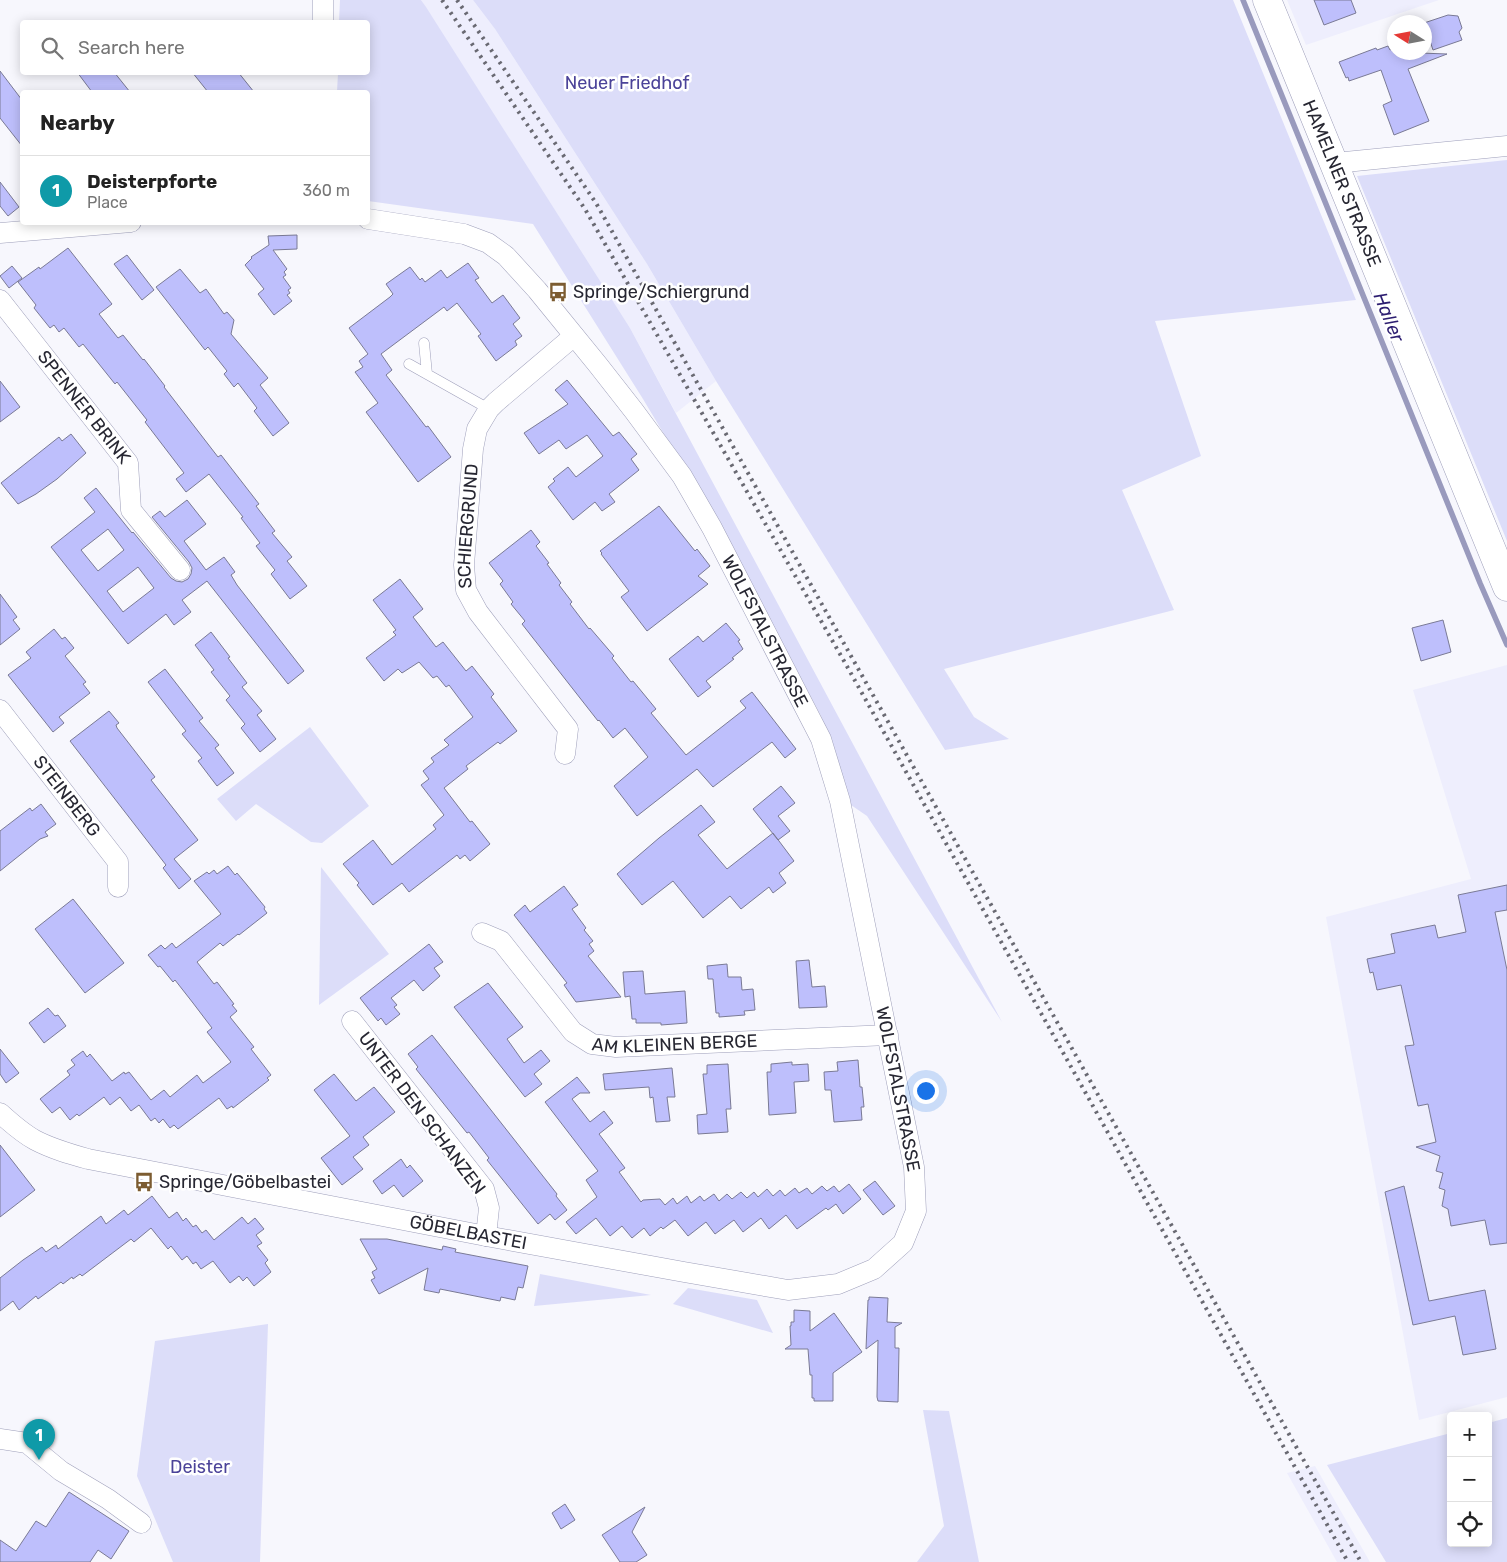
<!DOCTYPE html>
<meta charset="utf-8">
<style>
:root{--surface:#fff;--page:#f2f2f2;--text:#222;--muted:#767676;--line:#e0e0e0;--accent:#7c5c31}
body{margin:0;font-family:Rubik,sans-serif;background:var(--page);color:var(--text)}
.controls{position:absolute;right:15px;bottom:15px;display:grid;overflow:hidden;border-radius:5px;box-shadow:0 2px 12px #0003}
.controls button{width:45px;height:45px;display:grid;place-items:center;padding:0;border:0;border-bottom:1px solid var(--line);background:var(--surface);color:var(--text);font:25px sans-serif}
.compass{position:absolute;left:1387px;top:15px;width:45px;height:45px;border-radius:50%;background:var(--surface);box-shadow:0 2px 12px #0003;rotate:281deg}
.you{position:absolute;left:925px;top:1090px;width:18px;height:18px;margin:-12px;border:4px solid #fff;border-radius:50%;background:#1a73e8;box-shadow:0 0 0 8px #1a73e833}
.badge{display:grid;place-items:center;width:32px;height:32px;border-radius:50%;background:var(--accent);color:#fff;font-size:16px;font-weight:700}
.pin{position:absolute;translate:-50% -41px;filter:drop-shadow(0 1px 2px #0008)}
.pin::after{content:'';position:absolute;top:26px;width:18px;height:15px;background:inherit;clip-path:polygon(0 0,100% 0,50% 100%)}
.list{margin:0;padding:0;list-style:none}
h2{display:flex;justify-content:space-between;align-items:center;height:65px;margin:0;padding:0 20px;font-size:21px}
h2 small{font-size:16px;font-weight:400;color:var(--muted)}
.list li{display:grid;grid-template-columns:32px 1fr auto;gap:15px;align-items:center;box-sizing:border-box;height:70px;padding:0 20px;border-top:1px solid var(--line)}
.list b{display:block;font-size:19px;white-space:nowrap}
.list p{margin:0;font-size:16px;white-space:nowrap;color:var(--muted)}
.list em{font-size:16px;font-style:normal;color:var(--muted)}
.icon{flex:none;width:28px;height:28px;fill:none;stroke:currentColor;stroke-width:2;stroke-linecap:round;stroke-linejoin:round}
.map{position:relative;flex:none;width:1507px;height:1562px;overflow:hidden}
.search{position:absolute;background:var(--surface);box-shadow:0 2px 12px #0003;left:20px;top:20px;width:350px;height:55px;display:flex;align-items:center;gap:12px;box-sizing:border-box;padding:0 18px;border-radius:5px;color:var(--muted);font-size:19px}
.panel{position:absolute;background:var(--surface);box-shadow:0 2px 12px #0003;left:20px;top:90px;width:350px;height:135px;border-radius:5px}
.map>svg:first-child{display:block}
.built{fill:#eeeefd}
.green{fill:#dcddf9}
.lines{fill:none;stroke-linecap:round;stroke-linejoin:round}
.stream{stroke:#999abd;stroke-width:5.5}
.building{fill:#bebffc;stroke:#7a7a95;fill-rule:evenodd}
.lane-casing{stroke:#9e9fba;stroke-width:11}
.street-casing{stroke:#9e9fba;stroke-width:21}
.secondary-casing{stroke:#9e9fba;stroke-width:29}
.lane{stroke:#fff;stroke-width:10}
.street{stroke:#fff;stroke-width:20}
.secondary{stroke:#fff;stroke-width:28}
.rail{stroke:#696972;stroke-width:4;stroke-dasharray:2.5 5;stroke-linecap:butt}
.labels{text-anchor:middle;dominant-baseline:central;stroke-width:5;stroke-linejoin:round;paint-order:stroke}
.park-label{font-size:18px;fill:#4b4399;stroke:#fff}
.street-label{font-size:18px;fill:#272732;stroke:#fff}
.poi-label{font-size:18px;fill:#272732;stroke:#fff;text-anchor:start}
.water-label{font-size:19px;font-style:italic;fill:#2d1e71;stroke:#fff}
</style>
<div class="map">
<svg width="1507" height="1562" viewBox="0 0 1507 1562">
<rect width="100%" height="100%" fill="#f7f7fd"/>
<path class="built" d="M421 0H473L495 29 647 264 716 381 676 413 630 328Z
M1287 0H1439L1306 45Z
M1507 665V1397L1419 1420 1326 917 1471 879 1413 690Z
M1315 1466 1370 1562H1337L1287 1473Z"/>
<path class="green" d="M340 0H421L426 7 630 328 1002 1022 867 816 851 805 821 716 731 546 643 399 533 224 368 201V92H337L338 73 368 72V22H339Z
M473 0H1233L1356 300 1155 321 1201 456 1122 490 1174 610 944 669 974 717 1009 739 945 750 716 381 647 264 495 29Z
M1507 160V541L1357 176Z
M310 727 369 806 322 843 311 842 256 804 236 821 217 799Z
M321 867 389 954 319 1005Z
M540 1274 651 1295 534 1306Z
M688 1288 757 1300 773 1333 673 1304Z
M268 1324 260 1562H173L137 1476 155 1341Z
M923 1410 949 1411 979 1562H917L944 1526Z
M1507 1418V1562H1386L1327 1465 1451 1433V1543H1488V1423Z"/>
<g class="lines">
<path class="stream" d="M1243 0 1480 583 1507 645"/>
</g>
<path class="building" d="M1314 0H1351L1356 13 1324 25Z
M1448 15 1458 16 1462 28 1459 32 1462 40 1433 50 1424 23Z
M1388 46 1390 50 1392 49 1393 52 1447 54 1408 69 1429 121 1394 135 1383 105 1392 101 1381 70 1349 81 1348 77 1346 78 1339 62 1376 48 1377 50Z
M0 71 22 100V146L0 118Z
M77 72H114L130 92H92Z
M192 72H238L254 92H208Z
M0 182 19 207 8 216 0 206Z
M297 235V249L273 250 287 269 284 272 286 275 283 277 291 288 288 290 290 293 287 295 292 301 274 315 258 294 264 289 245 265 252 258 251 257 269 245 268 236Z
M68 248 112 304 99 314 118 338 123 335 143 360 144 359 165 386 164 387 218 457 221 455 259 504 256 506 275 531 272 533 292 557 287 561 307 586 290 599 271 574 275 570 256 546 260 543 241 518 243 517 209 474 186 492 176 479 184 473 145 422 147 420 117 382 115 384 83 344 79 347 64 328 59 332 54 325 50 328 34 308 36 305 18 282 39 267 40 269Z
M127 255 154 290 142 300 114 264Z
M468 263 479 278 475 280 492 303 503 295 520 318 513 324 522 336 515 341 517 345 496 361 478 336 481 334 457 303 447 311 444 307 381 354 392 370 386 375 426 427 428 426 451 457 418 482 366 412 378 403 355 372 363 367 359 361 368 354 349 328 390 297 393 294 386 284 410 267 420 280 422 278 425 282 441 270 447 278Z
M12 266 22 278 9 288 0 276Z
M180 269 200 293 206 289 224 314 227 312 234 320 231 334 268 378 260 385 289 423 273 436 254 411 257 408 238 383 234 387 224 374 227 371 208 347 205 350 156 287Z
M567 380 613 436 619 432 637 454 631 459 639 470 609 494 615 502 602 511 595 502 573 520 548 487 555 481 553 479 568 467 576 477 603 456 587 435 566 449 559 440 539 454 524 433 568 404 555 390Z
M0 381 20 407 0 422Z
M71 434 86 453 57 479 36 494 18 504 1 483 59 437 62 441Z
M96 488 132 533 133 532 171 578 176 581 182 582 188 579 191 574 192 568 189 562 152 517 160 511 165 517 187 500 206 524 184 541 206 570 224 557 235 572 231 575 237 585 304 671 288 684 207 581 182 600 191 612 174 625 166 614 128 644 51 547 95 512 84 498ZM108 529 124 550 98 571 81 550ZM138 567 154 588 123 612 107 591Z
M659 506 695 551 697 549 710 566 698 576 708 584 647 631 621 597 629 591 601 554 602 553 600 551Z
M531 530 540 542 536 546 549 563 547 564 561 583 559 585 572 602 570 604 589 629 590 628 614 656 612 658 631 682 633 681 656 709 651 713 686 755 746 708 740 701 752 692 796 749 785 758 772 742 713 787 697 769 637 816 614 786 648 757 625 728 613 738 599 720 598 721 522 624 525 621 511 604 513 602 500 584 503 581 489 563Z
M400 579 423 609 413 617 436 647 443 642 466 671 472 666 494 694 491 697 517 731 500 744 498 742 466 766 468 769 444 788 470 822 472 821 490 844 470 861 465 855 460 859 457 855 409 892 402 883 373 905 357 885 359 883 343 864 373 840 392 865 436 829 433 825 444 815 421 785 429 779 423 771 434 762 431 758 449 745 444 740 473 717 449 685 446 687 437 676 433 678 419 662 402 673 398 669 384 681 366 658 396 635 393 632 396 630 373 600Z
M0 594 17 617 13 620 20 629 0 645Z
M1443 620 1451 652 1421 661 1412 628Z
M726 623 740 640 738 641 743 649 732 658 734 659 706 681 711 687 698 697 669 659 698 636 703 642Z
M54 629 62 639 65 637 74 648 65 656 86 682 83 684 90 693 59 717 64 723 53 732 8 675 31 658 26 652Z
M211 632 230 657 228 658 247 683 242 687 262 711 257 715 276 739 260 752 241 728 245 724 226 700 230 696 211 672 214 670 195 645Z
M165 669 203 718 199 721 219 745 215 748 234 773 217 786 198 761 202 758 182 734 186 731 148 682Z
M109 711 119 723 116 725 117 728 155 777 151 780 198 840 174 859 191 879 179 889 163 868 166 865 70 741Z
M781 786 795 803 778 816 790 831 778 840 753 809Z
M41 804 56 824 45 832 48 836 40 839 0 871V831L30 808 32 811Z
M701 805 715 822 698 835 727 869 773 833 794 861 779 873 786 883 773 893 769 887 741 909 730 896 703 918 673 881 642 905 617 874 659 838Z
M228 866 235 875 237 873 247 885 265 907 264 909 267 913 239 935 238 934 223 946 220 943 197 962 214 984 217 982 234 1004 232 1005 237 1011 230 1017 254 1047 251 1049 271 1075 267 1078 269 1080 233 1108 232 1106 227 1109 219 1098 178 1129 174 1125 170 1128 163 1119 159 1123 155 1118 151 1121 139 1105 131 1111 120 1097 110 1105 104 1097 79 1116 77 1114 70 1120 60 1107 52 1113 40 1099 70 1075 67 1071 75 1065 71 1060 83 1051 87 1057 90 1054 112 1081 124 1072 125 1074 129 1072 151 1100 164 1090 170 1097 197 1075 203 1083 231 1062 207 1032 212 1028 193 1003 175 980 173 982 160 966 158 967 148 955 161 945 165 949 172 943 176 948 221 914 194 881 207 872 209 874 214 870 217 874Z
M1507 885V910L1495 912 1507 970V1243L1490 1245 1485 1220 1451 1226 1448 1209 1442 1206 1445 1190 1439 1188 1443 1173 1436 1171 1440 1156 1416 1147 1436 1142 1428 1104 1418 1106 1405 1046 1414 1045 1401 985 1377 990 1373 972 1370 973 1367 959 1395 953 1391 934 1435 925 1438 938 1466 932 1458 895Z
M564 886 578 905 572 909 586 928 584 930 593 941 589 944 594 951 588 956 621 997 576 1002 564 985 567 983 514 915 525 905 530 912Z
M73 899 124 963 85 993 35 929Z
M429 944 443 962 434 968 440 976 423 991 414 980 391 998 397 1005 394 1007 400 1014 386 1025 381 1018 378 1021 360 998Z
M809 960 812 987 825 986 827 1007 799 1008 796 961Z
M727 964 728 977H741L742 990 753 989 755 1010 744 1011 745 1015 719 1017V1013H716L713 979H708L707 966Z
M643 971 645 994 685 991 687 1023 661 1025V1023H636V1019H632L630 996 625 997 623 972Z
M488 983 523 1027 507 1039 524 1063 541 1050 550 1061 534 1074 542 1084 525 1097 454 1007Z
M48 1008 55 1016 58 1015 66 1026 44 1043 29 1023Z
M432 1035 557 1194 556 1196 567 1210 555 1220 550 1214 538 1224 487 1160 489 1158 469 1132 467 1133 416 1069 418 1067 408 1054Z
M0 1049 19 1073 6 1083 0 1074Z
M858 1060 860 1087H862L864 1107H861L862 1120 834 1122 831 1090H825L824 1072 838 1071 837 1062Z
M792 1062V1065L808 1064 809 1081 794 1082 796 1113 769 1115 767 1072H771V1064Z
M728 1064 731 1109H726L728 1132 698 1134 697 1115 707 1114 703 1074H707V1065Z
M672 1068 675 1097H667L670 1121 656 1122 653 1097 650 1098 649 1087 605 1090 603 1074Z
M334 1074 356 1101 374 1087 395 1112 363 1137 369 1145 353 1157 363 1169 342 1185 321 1158 350 1136 314 1090Z
M577 1077 590 1093H580L572 1099 590 1122 604 1111 613 1123 599 1134 625 1168 619 1172 641 1202 643 1200 660 1199 665 1205 673 1198 677 1204 687 1196 691 1203 700 1196 704 1201 714 1194 719 1201 727 1194 732 1199 741 1192 747 1198 754 1192 758 1197 767 1189 773 1196 780 1190 785 1196 795 1188 799 1193 807 1188 812 1194 822 1186 827 1191 834 1186 839 1192 849 1184 861 1199 843 1214 836 1204 828 1210 826 1208 797 1229 786 1215 769 1229 761 1218 743 1232 734 1220 715 1234 706 1222 688 1236 675 1220 663 1229 661 1227 650 1236 644 1228 632 1238 622 1226 610 1236 596 1218 576 1234 566 1222 597 1197 586 1180 598 1171 545 1102Z
M0 1145 35 1190 0 1217Z
M401 1159 407 1168 410 1165 423 1181 403 1197 394 1185 382 1194 373 1181Z
M875 1181 895 1206 883 1215 863 1190Z
M1404 1186 1429 1301 1485 1290 1496 1349 1463 1355 1455 1316 1413 1325 1385 1192Z
M152 1196 169 1218 177 1212 183 1221 186 1218 193 1227 196 1225 202 1233 206 1230 214 1240 242 1217 248 1224 255 1218 264 1229 256 1235 262 1243 257 1246 268 1260 265 1263 271 1272 254 1286 247 1277 243 1281 239 1276 230 1283 213 1261 201 1269 196 1262 193 1264 187 1256 182 1260 171 1246 168 1249 151 1228 134 1242 131 1239 82 1276 80 1274 73 1279 72 1277 63 1284 61 1282 38 1299 36 1296 19 1310 13 1301 0 1311V1278L23 1260 42 1247 46 1252 56 1245 58 1249 101 1216 106 1224 124 1210 128 1215Z
M360 1239H387L442 1250 443 1246 456 1249 455 1252 528 1266 523 1288 518 1287 515 1300 501 1297 500 1301 440 1289 439 1293 424 1290 428 1268 379 1294 371 1280 375 1278 372 1272 377 1269Z
M869 1297 888 1298 887 1322 902 1323 895 1327V1348H899L898 1402 878 1401 877 1397 878 1340 866 1349 868 1300H869Z
M794 1310 810 1311V1331L834 1313 862 1352 833 1373V1401H814V1398H812V1375H810L808 1349H785L791 1345 790 1326H791V1322H794Z
M69 1492 129 1531 111 1559 98 1550 90 1562H0V1540L16 1551 36 1521 46 1527Z
M565 1504 575 1520 561 1529 552 1513Z
M645 1507 632 1532 647 1555 636 1562H620L602 1535Z"/>
<g class="lines">
<defs>
<path id="lane" d="M424 343 427 374
M409 364 489 409"/>
<g id="street">
<path d="M323 22V0"/>
<path d="M1335 163 1507 146"/>
<path d="M0 233 131 222"/>
<path id="s1" d="M0 300 128 463 131 510 180 570"/>
<path id="s2" d="M0 710 118 862V887"/>
<path id="s3" d="M565 754 568 729 478 612 466 590 464 565 473 449 477 429 489 409 496 402 574 336"/>
<path id="s4" d="M482 933 501 941 573 1032 592 1044 616 1047 888 1035"/>
<path d="M352 1021 484 1189 489 1208 486 1236"/>
<path id="s5" d="M0 1113C11 1123 22 1133 35 1140 52 1149 70 1154 88 1159L486 1236 684 1272 788 1290 838 1284 874 1269 903 1243 916 1211 914 1167 840 801 821 739 712 528 682 476 634 411 598 365 537 290 506 256 488 243 464 234 368 219"/>
<path d="M0 1439 27 1443 61 1471 108 1499 141 1523"/>
</g>
<g id="secondary">
<path id="s6" d="M1267 0 1507 587"/>
</g>
</defs>
<use href="#lane" class="lane-casing"/>
<use href="#street" class="street-casing"/>
<use href="#secondary" class="secondary-casing"/>
<use href="#lane" class="lane"/>
<use href="#street" class="street"/>
<use href="#secondary" class="secondary"/>
<path class="rail" d="M442 0 585 209 844 661 1348 1562
M457 0 596 203 1361 1562"/>
</g>
<defs>
<symbol id="bus-bare" viewBox="-9 -9 18 18"><path d="M-5-6H5V4H4V6H2V4H-2V6H-4V4H-5ZM-3.5-4V0h7V-4ZM-3.5 1.2v1.5H-2V1.2ZM2 1.2v1.5H3.5V1.2Z" fill="#7c5c31" stroke="#fff" stroke-width="2.5" paint-order="stroke"/></symbol>
</defs>
<g fill-rule="evenodd">
<use href="#bus-bare" x="544" y="278" width="28" height="28"/>
<use href="#bus-bare" x="130" y="1168" width="28" height="28"/>
</g>
<g class="labels">
<g class="park-label">
<text x="627" y="83">Neuer Friedhof</text>
<text x="200" y="1467">Deister</text>
</g>
<g class="street-label">
<text stroke="none"><textPath href="#s6" startOffset="198">HAMELNER STRASSE</textPath></text>
<text stroke="none"><textPath href="#s1" startOffset="136">SPENNER BRINK</textPath></text>
<text stroke="none"><textPath href="#s3" startOffset="262">SCHIERGRUND</textPath></text>
<text transform="translate(765 631) rotate(63)">WOLFSTALSTRASSE</text>
<text stroke="none"><textPath href="#s2" startOffset="109">STEINBERG</textPath></text>
<text stroke="none"><textPath href="#s4" startOffset="242">AM KLEINEN BERGE</textPath></text>
<text transform="translate(898 1089) rotate(79)">WOLFSTALSTRASSE</text>
<text transform="translate(422 1113) rotate(53)">UNTER DEN SCHANZEN</text>
<text stroke="none"><textPath href="#s5" startOffset="488">GÖBELBASTEI</textPath></text>
</g>
<g class="poi-label">
<text x="573" y="292">Springe/Schiergrund</text>
<text x="159" y="1182">Springe/Göbelbastei</text>
</g>
<g class="water-label">
<text transform="translate(1389 317) rotate(68)">Haller</text>
</g>
</g>
</svg>
<div class="controls">
<button>+</button>
<button>−</button>
<button><svg class="icon" aria-label="locate" viewBox="0 0 24 24"><circle cx="12" cy="12" r="6"/><path d="M12 2v4M12 18v4M2 12h4M18 12h4"/></svg></button>
</div>
<svg class="compass" viewBox="-18 -18 36 36"><path d="M0-13l5 13h-10z" fill="#e53935"/><path d="M0 13l5-13h-10z" fill="#767676"/></svg>
<div class="you"></div>
<div class="pin badge" style="left:39px;top:1460px;background:#0f9aa8">1</div>
<div class="search"><svg class="icon" aria-label="search" viewBox="0 0 24 24"><circle cx="10" cy="10" r="6"/><path d="M15 15l6 6"/></svg>Search here</div>
<section class="panel">
<h2>Nearby<small></small></h2>
<ul class="list">
<li><span class="badge" style="background:#0f9aa8">1</span><div><b>Deisterpforte</b><p>Place</p></div><em>360 m</em></li>
</ul>
</section>
</div>
